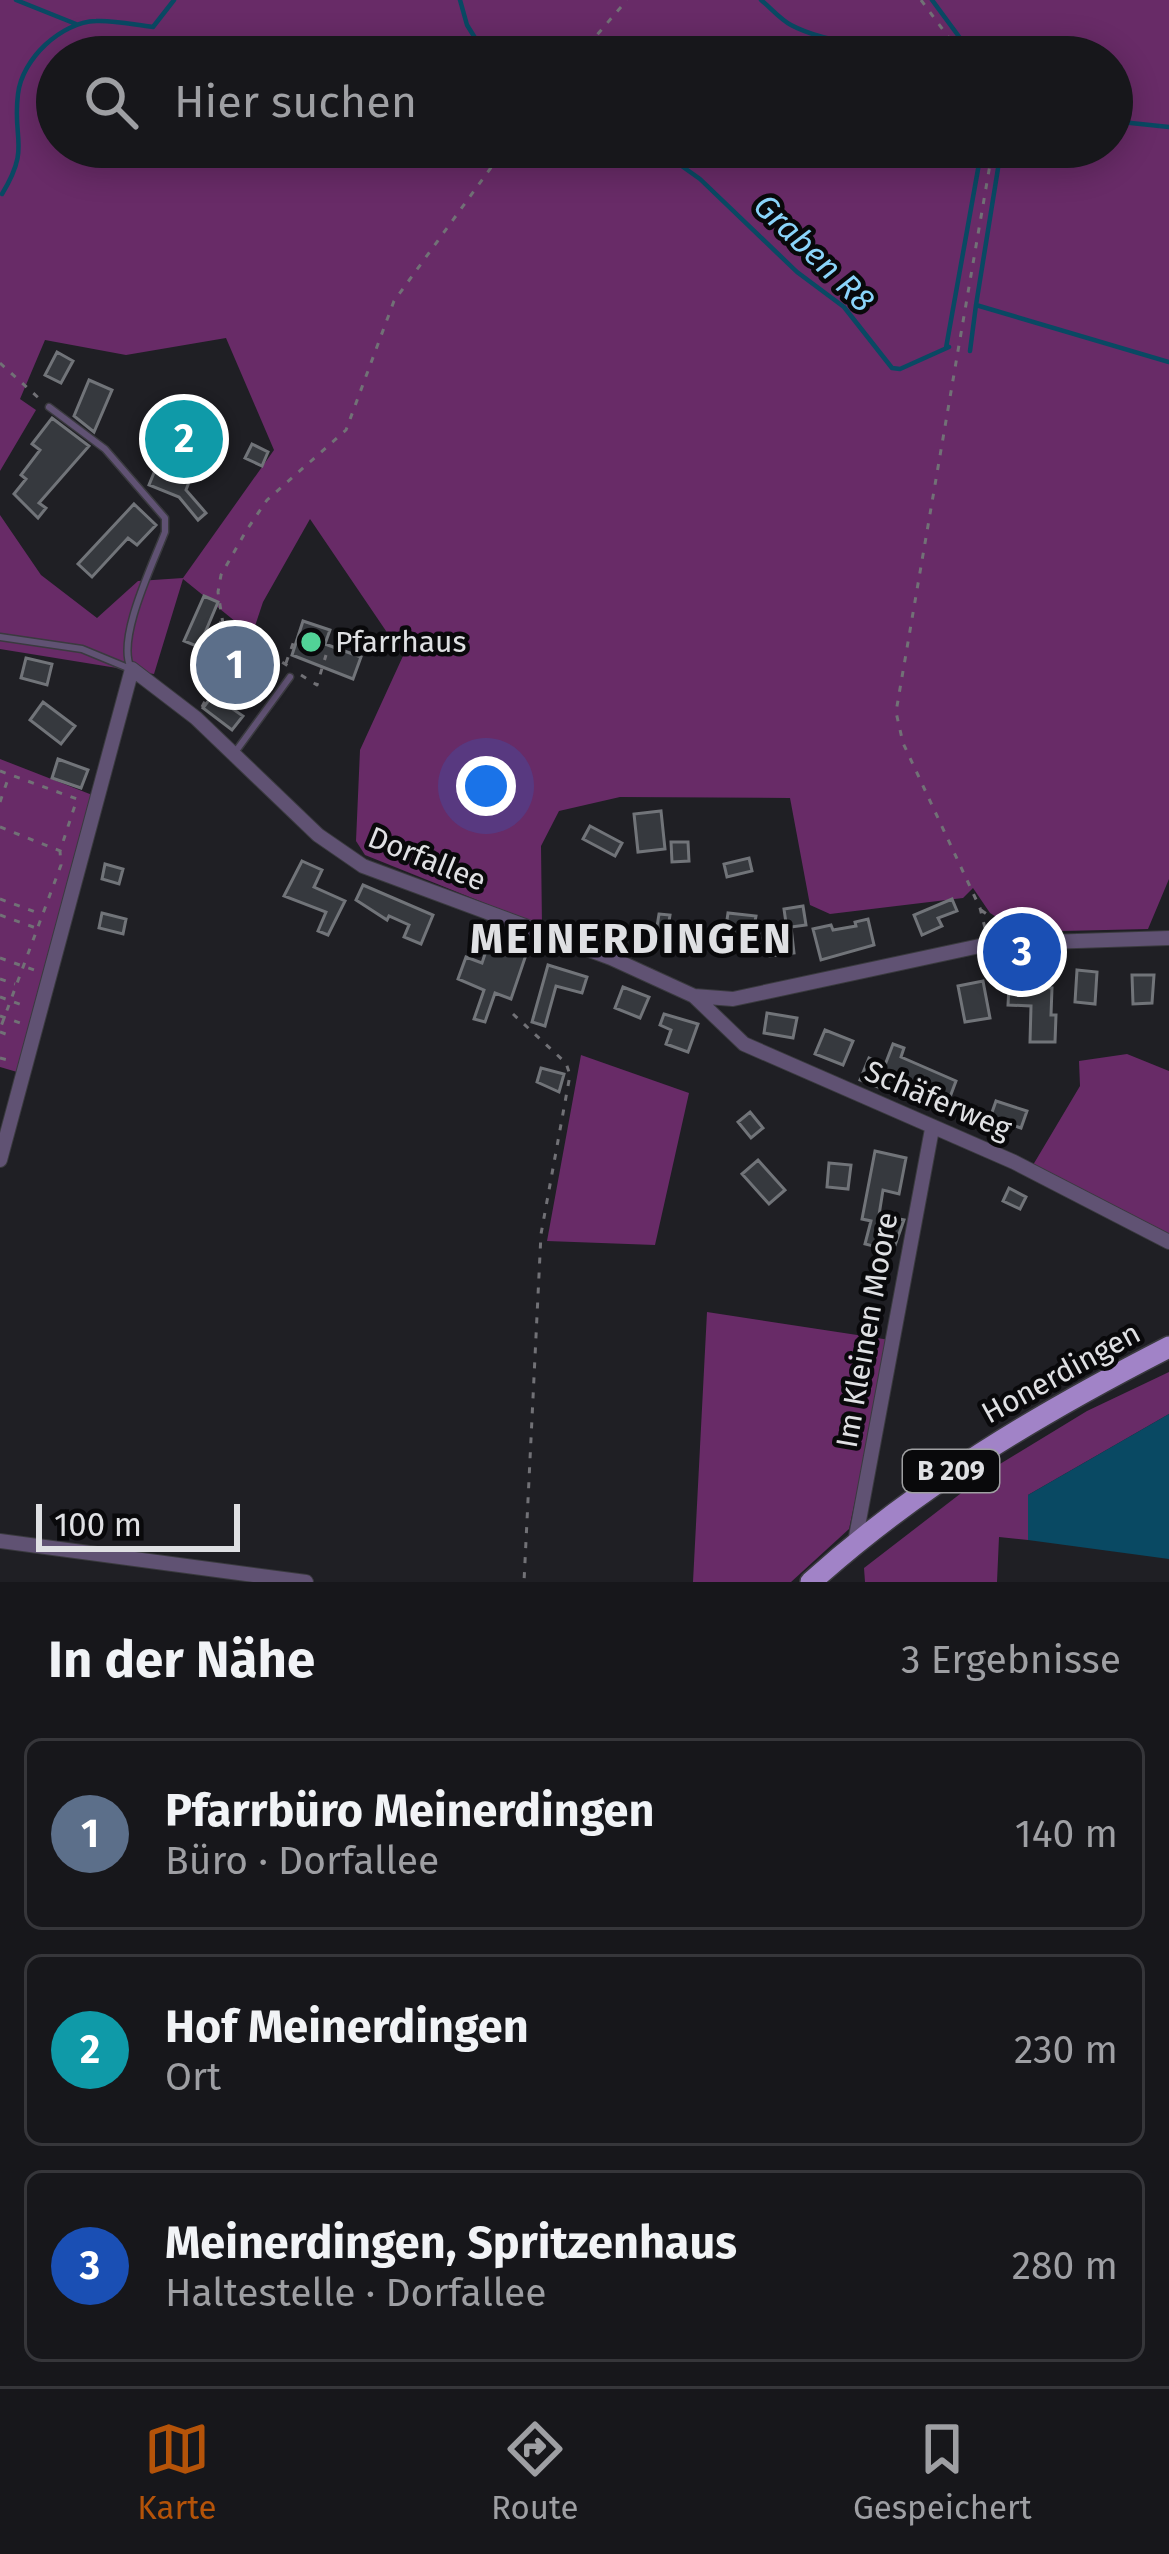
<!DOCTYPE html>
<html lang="de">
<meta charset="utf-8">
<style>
:root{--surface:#17171b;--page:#242428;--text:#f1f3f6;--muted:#9e9fa3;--line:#36363a;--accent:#b45309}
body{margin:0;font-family:"Fira Sans",sans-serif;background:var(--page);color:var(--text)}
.scale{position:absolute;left:36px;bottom:30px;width:204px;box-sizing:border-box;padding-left:12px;border:6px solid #dfe0e3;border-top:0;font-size:33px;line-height:42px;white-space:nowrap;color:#dfe0e3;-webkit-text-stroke:9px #09090b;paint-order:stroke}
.you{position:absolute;left:486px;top:786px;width:42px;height:42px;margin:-30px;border:9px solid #fff;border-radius:50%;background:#1a73e8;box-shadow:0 0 0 18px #1a73e833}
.badge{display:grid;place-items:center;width:78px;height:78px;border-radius:50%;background:var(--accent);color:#fff;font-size:39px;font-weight:700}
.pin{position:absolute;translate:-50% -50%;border:6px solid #fff;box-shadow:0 3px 12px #0006}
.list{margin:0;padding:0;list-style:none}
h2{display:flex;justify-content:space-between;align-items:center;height:156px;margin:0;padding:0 48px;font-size:51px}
h2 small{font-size:39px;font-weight:400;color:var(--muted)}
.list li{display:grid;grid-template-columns:78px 1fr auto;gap:36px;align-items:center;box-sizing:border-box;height:192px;margin:0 24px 24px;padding:0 24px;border:3px solid var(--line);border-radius:18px}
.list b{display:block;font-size:45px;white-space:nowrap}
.list p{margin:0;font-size:39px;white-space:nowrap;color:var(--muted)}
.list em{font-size:39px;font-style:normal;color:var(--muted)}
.icon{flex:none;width:66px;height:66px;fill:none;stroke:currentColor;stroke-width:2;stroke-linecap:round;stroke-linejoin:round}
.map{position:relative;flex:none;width:1169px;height:1582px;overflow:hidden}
.search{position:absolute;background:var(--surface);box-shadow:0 6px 30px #0003;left:36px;right:36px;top:36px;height:132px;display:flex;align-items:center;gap:30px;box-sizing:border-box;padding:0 42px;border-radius:66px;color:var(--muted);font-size:45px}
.sheet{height:804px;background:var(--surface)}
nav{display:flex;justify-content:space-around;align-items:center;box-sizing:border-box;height:168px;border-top:3px solid var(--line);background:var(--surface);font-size:33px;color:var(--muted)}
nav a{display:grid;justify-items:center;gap:6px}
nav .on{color:var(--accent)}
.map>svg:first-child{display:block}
.green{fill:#682b67;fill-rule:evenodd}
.water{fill:#094963}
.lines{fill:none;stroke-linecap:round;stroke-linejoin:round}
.stream{stroke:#094963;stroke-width:4.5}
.building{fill:#36393e;stroke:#717479;stroke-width:3}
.lane-casing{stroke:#3a3a3f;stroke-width:9}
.street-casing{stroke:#3a3a3f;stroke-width:16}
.primary-casing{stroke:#3a3a3f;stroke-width:24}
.path{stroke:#717176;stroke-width:3;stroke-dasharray:6 9;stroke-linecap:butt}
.lane{stroke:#605273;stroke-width:6}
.street{stroke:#605273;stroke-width:14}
.primary{stroke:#a183c7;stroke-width:21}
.poi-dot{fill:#51d397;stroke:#09090b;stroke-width:4.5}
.labels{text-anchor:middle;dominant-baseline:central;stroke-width:9;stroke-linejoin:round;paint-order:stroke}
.shield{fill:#09090b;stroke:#9fa0a2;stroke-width:3}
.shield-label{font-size:27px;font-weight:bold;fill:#dfe0e3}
.poi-label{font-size:30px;fill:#dfe0e3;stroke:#09090b;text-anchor:start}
.street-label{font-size:30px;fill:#dfe0e3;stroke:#09090b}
.water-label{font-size:33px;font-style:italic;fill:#8ad4fa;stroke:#09090b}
.district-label{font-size:42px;font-weight:bold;letter-spacing:3px;fill:#dfe0e3;stroke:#09090b}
</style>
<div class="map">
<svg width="1169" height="1582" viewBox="0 0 1169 1582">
<rect width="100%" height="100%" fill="#1f1f24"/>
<path class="green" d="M0 0H1169V879L1148 929 1020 932 990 913 973 888 963 898 830 914 810 905 790 798 620 797 559 811 541 846 542 926 365 855 356 841 360 750 403 656 310 519 263 602 252 635 183 579 154 674 0 649V515L41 575 97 618 138 581 183 578 274 450 226 338 126 355 45 340 20 399 36 410 0 471ZM57 57H1112V147H57Z
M0 759 100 798 24 1074 0 1067Z
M1127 1054 1169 1071V1237L1033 1165 1080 1086 1079 1061Z
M581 1055 689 1093 655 1245 547 1241Z
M707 1312 890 1340 849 1529 791 1582H693Z
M1169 1372V1414L1028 1495V1540L999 1537 997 1582H865L864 1568 995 1467 1087 1411Z"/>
<path class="water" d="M1169 1414V1559L1028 1540V1495Z"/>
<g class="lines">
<path class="stream" d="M16 0 76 24
M460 0 467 25 487 57
M761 0C771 8 780 19 791 25 830 46 899 49 943 51L948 57
M932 0 974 57
M1112 121 1169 127
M645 147 662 152 700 179 797 272 844 307 892 368 900 369 949 347
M2 194C31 146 12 141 18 94 22 59 61 22 96 21 115 20 135 25 153 27L174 0
M976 305 1000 156
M946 348 982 147
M970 351 976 305 1169 362"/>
</g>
<path class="building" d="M57 352 73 361 61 383 45 375Z
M89 380 112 390 94 432 74 416Z
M182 404 209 415 190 462 196 464 186 490 206 513 198 520 179 497 149 485Z
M52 418 89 446 39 503 46 508 38 518 14 494 26 479 21 475 40 450 32 444Z
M252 444 268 452 262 466 245 458Z
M134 504 156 525 137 545 128 538 92 577 78 564Z
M204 596 218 602 199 647 184 641Z
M303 621 330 630 325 644 361 657 353 679 292 655Z
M233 653 251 663 246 673 241 670 224 703 243 716 232 730 203 708 221 684 218 682Z
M26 658 52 664 47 685 21 678Z
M43 702 75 726 61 744 30 720Z
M58 759 88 770 81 788 52 778Z
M661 811 665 849 638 852 634 814Z
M590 826 622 843 615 856 583 839Z
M671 842H688L689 861 672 862Z
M749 858 752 871 727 877 724 864Z
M302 861 322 870 314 887 345 901 328 935 318 931 326 912 284 896Z
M105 864 123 869 119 884 102 879Z
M363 885 433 915 421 944 404 937 409 925 389 916 387 920 356 900Z
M952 899 957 911 938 918 942 926 922 935 914 915Z
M803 906 806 925 791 927 794 953 770 956 768 939 725 934 728 913 756 916 754 927 786 923 784 909Z
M102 913 126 919 123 934 99 928Z
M659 914 670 915 667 934 695 936 694 951 657 936 666 934 656 933Z
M868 919 874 945 821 960 813 929 831 925 833 930 856 926 855 922Z
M491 936 528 949 511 999 495 993 485 1022 474 1019 484 990 458 979 466 957 482 963Z
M548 965 587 977 582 993 556 986 545 1026 532 1022Z
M1077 970 1097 972 1095 1004 1075 1002Z
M1132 975H1154L1152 1003 1133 1004Z
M983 981 990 1018 965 1022 958 986Z
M1009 986 1052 988 1051 1015H1056L1055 1042H1030L1031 1006 1008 1005Z
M623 987 649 997 640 1018 615 1008Z
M767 1013 797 1018 793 1038 764 1033Z
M664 1014 698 1024 688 1052 666 1044 671 1030 660 1025Z
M825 1030 853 1041 843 1065 815 1054Z
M893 1044 904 1048 901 1057 956 1081 944 1113 860 1080 869 1058 885 1065Z
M541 1068 564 1074 559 1092 537 1082Z
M996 1101 1027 1111 1021 1128 990 1118Z
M750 1112 763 1128 751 1138 738 1122Z
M875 1151 906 1158 899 1194 883 1190 879 1215 904 1220 893 1251 865 1244 871 1221 862 1219Z
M758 1160 785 1190 769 1204 742 1174Z
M829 1163 851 1165 848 1189 827 1187Z
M1009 1188 1026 1197 1020 1209 1003 1201Z"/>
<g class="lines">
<defs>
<path id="lane" d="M49 407 105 449 165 518V532C153 564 116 639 131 668
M0 637 82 649 128 668
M236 751 290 677"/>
<path id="street" d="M694 996 744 1044 1014 1162 1169 1242
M0 1160 132 669 196 718 318 835 363 866 611 958 694 996 733 999 989 944 1169 938
M0 1541 306 1582
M855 1542 932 1129"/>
<path id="primary" d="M811 1582C919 1485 1040 1413 1169 1347"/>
</defs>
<use href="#lane" class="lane-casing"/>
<use href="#street" class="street-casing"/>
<use href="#primary" class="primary-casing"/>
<path class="path" d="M921 0 963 57
M578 57 627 0
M1006 147 1012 149
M0 363 43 402
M219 622 288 666
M223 624 218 592 221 575 246 531 267 500 346 430 394 301 506 147
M286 663 295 638
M301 675 317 685 326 655
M215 685 255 705
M202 707 238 636
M0 771 77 799 60 851 61 865 0 1029
M0 802 9 776
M0 827 68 854
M0 899 41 914
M981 910 1007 929
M0 915 36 928
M985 928 980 908 903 743 896 712 993 147
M0 958 37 971
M0 979 15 984
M0 997 25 1006
M513 1014 566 1063 570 1075 541 1234 524 1582
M0 1016 20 1023
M0 1032 14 1037
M0 1058 12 1061"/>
<use href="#lane" class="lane"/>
<use href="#street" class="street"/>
<use href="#primary" class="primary"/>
</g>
<circle class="poi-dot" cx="311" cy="642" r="12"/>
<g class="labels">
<rect class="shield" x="903" y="1450" width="96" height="42" rx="9"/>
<g class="shield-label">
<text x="951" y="1471">B 209</text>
</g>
<g class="poi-label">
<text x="335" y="642">Pfarrhaus</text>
</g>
<g class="street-label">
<text transform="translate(427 859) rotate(22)">Dorfallee</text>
<text transform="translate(938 1100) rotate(23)">Schäferweg</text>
<text transform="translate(867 1330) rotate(-80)">Im Kleinen Moore</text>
<text transform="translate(1061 1373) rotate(-29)">Honerdingen</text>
</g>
<g class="water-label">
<text transform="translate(814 253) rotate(44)">Graben R8</text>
</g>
<g class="district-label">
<text x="632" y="939">MEINERDINGEN</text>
</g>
</g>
</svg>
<div class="scale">100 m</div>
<div class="you"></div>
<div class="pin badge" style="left:235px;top:665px;background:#5c6f8a">1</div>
<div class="pin badge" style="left:184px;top:439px;background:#0f9aa8">2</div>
<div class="pin badge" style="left:1022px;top:952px;background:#1a4fb4">3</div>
<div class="search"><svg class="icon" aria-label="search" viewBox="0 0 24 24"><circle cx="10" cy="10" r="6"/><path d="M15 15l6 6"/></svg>Hier suchen</div>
</div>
<section class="sheet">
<h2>In der Nähe<small>3 Ergebnisse</small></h2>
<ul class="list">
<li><span class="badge" style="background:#5c6f8a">1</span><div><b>Pfarrbüro Meinerdingen</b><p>Büro · Dorfallee</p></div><em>140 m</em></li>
<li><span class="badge" style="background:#0f9aa8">2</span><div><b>Hof Meinerdingen</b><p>Ort</p></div><em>230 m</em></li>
<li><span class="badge" style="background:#1a4fb4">3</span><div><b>Meinerdingen, Spritzenhaus</b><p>Haltestelle · Dorfallee</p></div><em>280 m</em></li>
</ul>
</section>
<nav>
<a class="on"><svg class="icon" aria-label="map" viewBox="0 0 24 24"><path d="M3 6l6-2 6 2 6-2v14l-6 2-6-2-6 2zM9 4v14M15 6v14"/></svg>Karte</a>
<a><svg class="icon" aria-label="directions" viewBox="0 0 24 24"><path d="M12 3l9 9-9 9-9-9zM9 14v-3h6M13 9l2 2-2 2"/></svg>Route</a>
<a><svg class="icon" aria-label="saved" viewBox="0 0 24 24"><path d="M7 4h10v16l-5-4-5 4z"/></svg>Gespeichert</a>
</nav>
